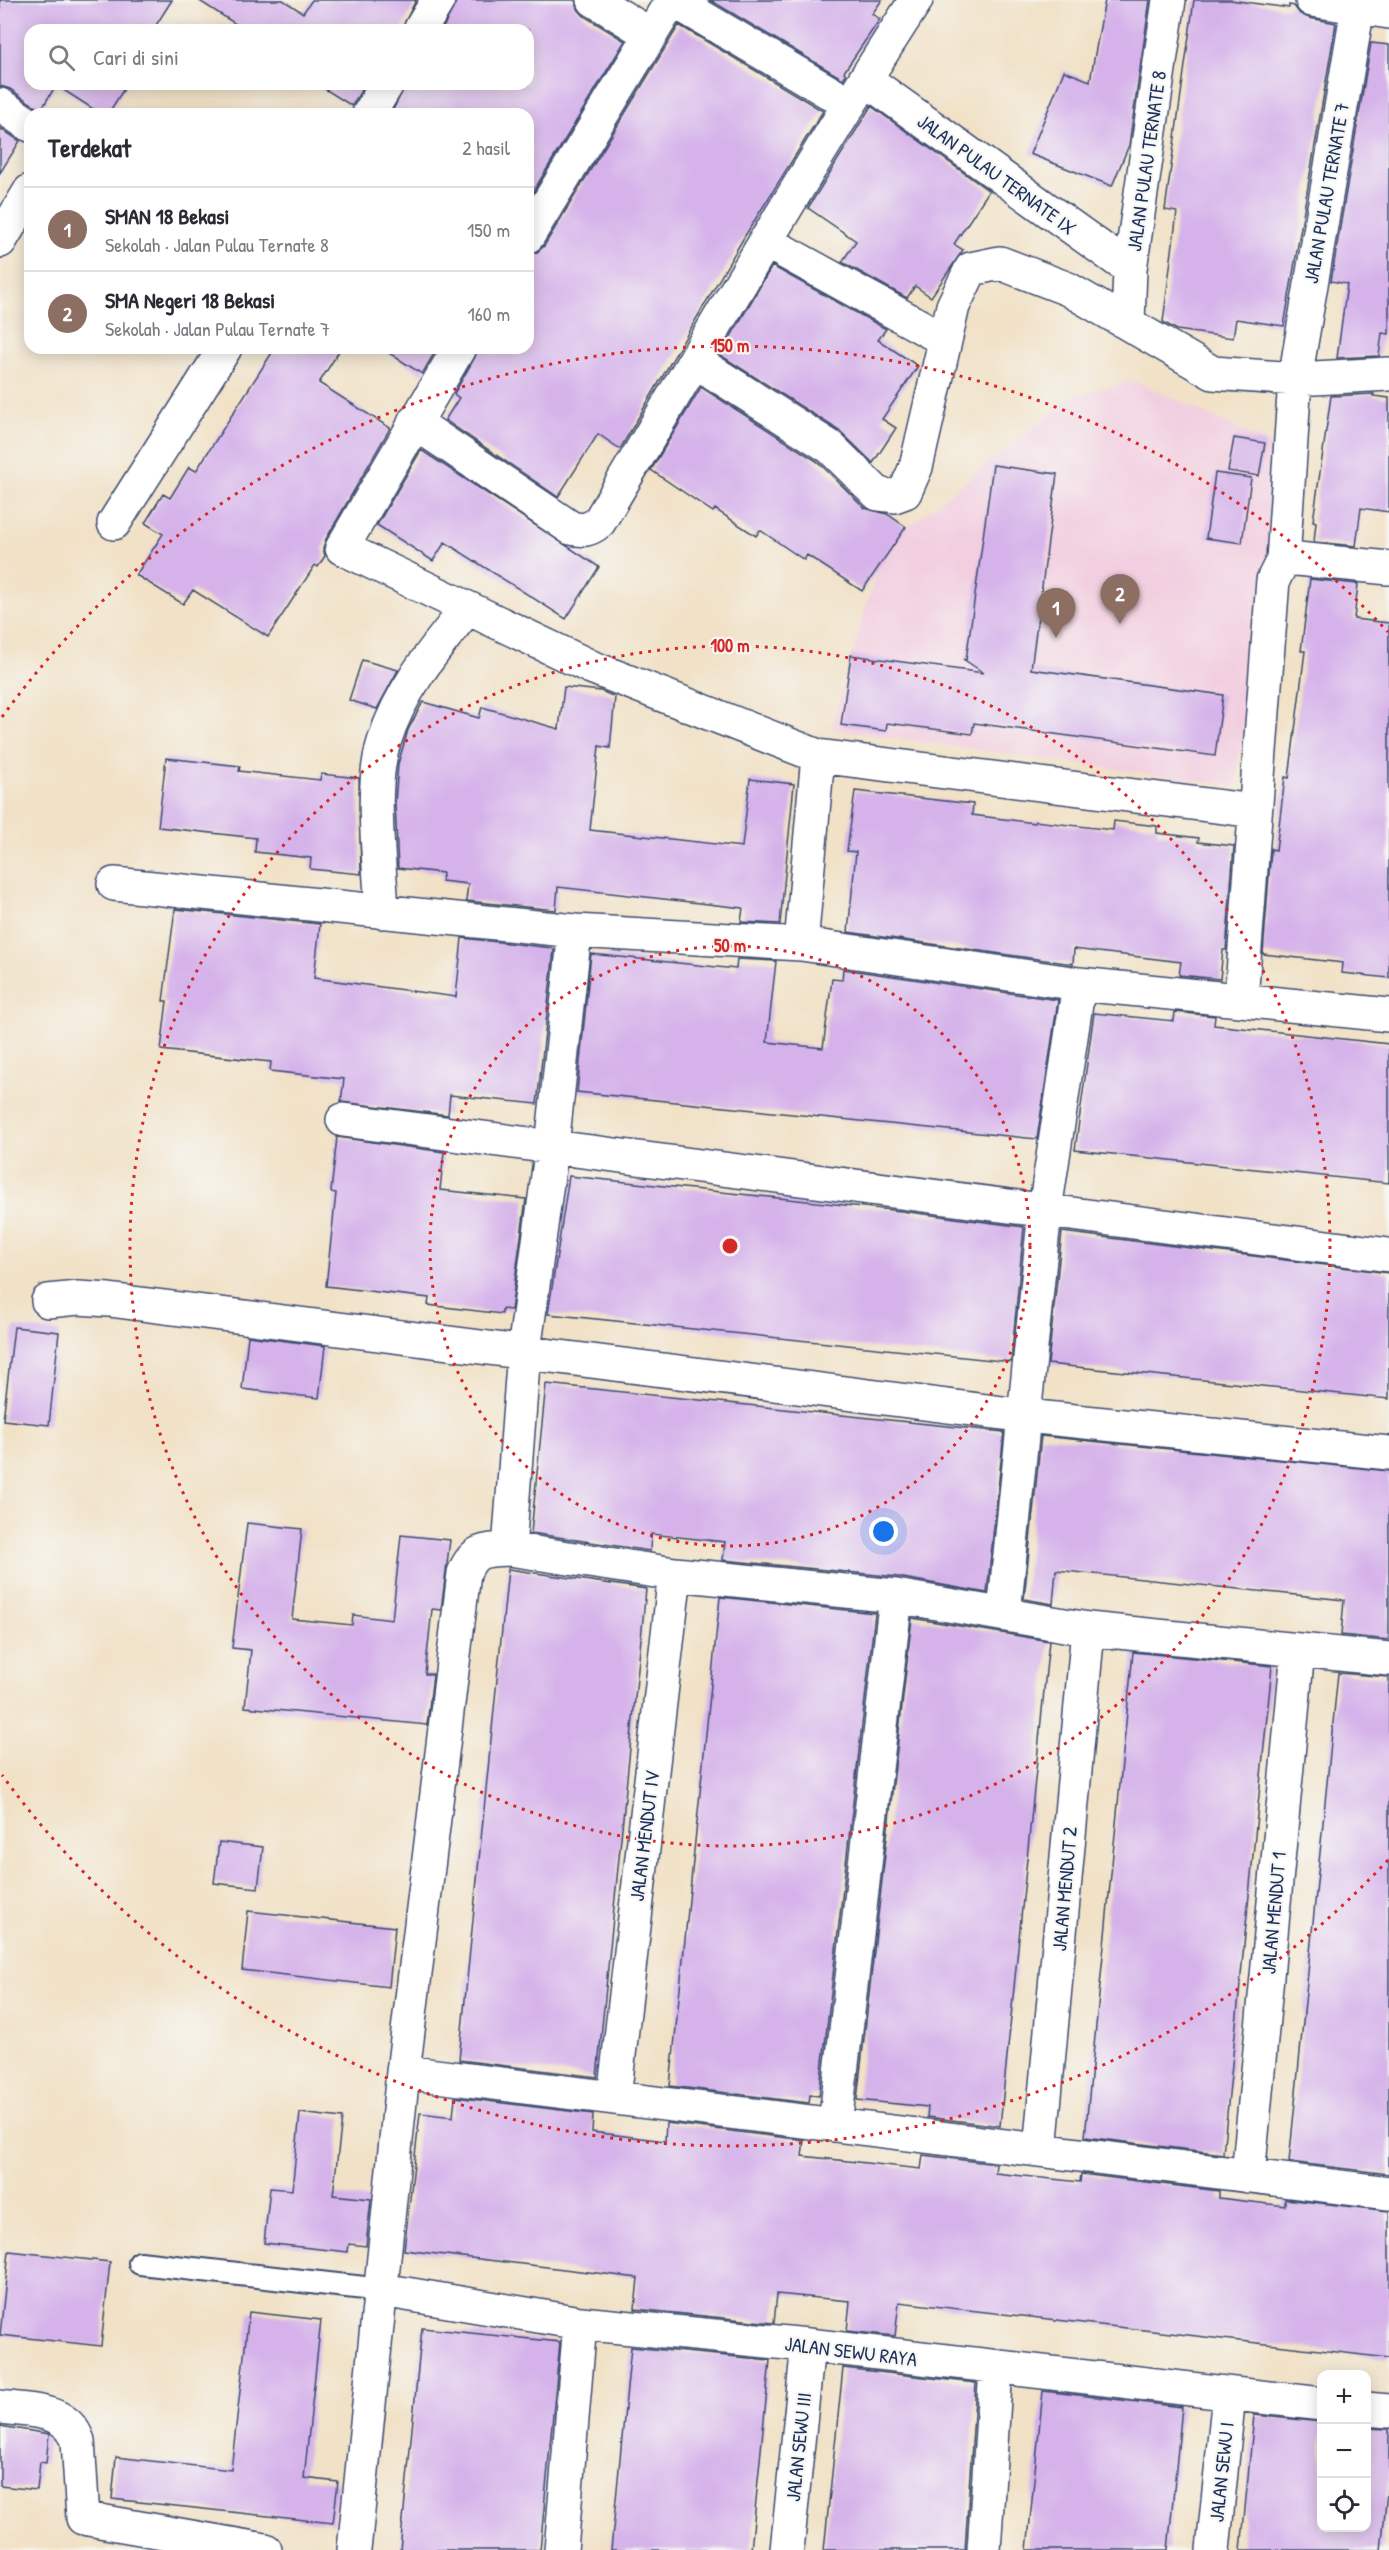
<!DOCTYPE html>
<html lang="id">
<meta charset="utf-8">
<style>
:root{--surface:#fff;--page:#f2f2f3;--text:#2b2b33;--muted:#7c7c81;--line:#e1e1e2;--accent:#d1495b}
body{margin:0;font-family:"Patrick Hand",sans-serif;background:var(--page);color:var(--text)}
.controls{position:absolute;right:18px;bottom:18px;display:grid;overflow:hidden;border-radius:12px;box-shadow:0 3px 15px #0003}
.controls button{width:54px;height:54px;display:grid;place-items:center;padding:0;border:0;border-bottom:2px solid var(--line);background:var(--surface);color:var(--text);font:30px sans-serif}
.you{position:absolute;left:884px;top:1532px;width:21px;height:21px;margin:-15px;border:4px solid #fff;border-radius:50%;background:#1a73e8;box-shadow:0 0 0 9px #1a73e833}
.badge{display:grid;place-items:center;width:39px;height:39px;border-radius:50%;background:var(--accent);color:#fff;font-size:20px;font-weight:700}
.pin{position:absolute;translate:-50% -50px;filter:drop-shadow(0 2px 3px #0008)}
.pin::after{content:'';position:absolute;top:32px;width:21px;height:18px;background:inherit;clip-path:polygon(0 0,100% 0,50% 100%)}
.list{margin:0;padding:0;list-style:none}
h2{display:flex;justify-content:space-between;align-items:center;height:78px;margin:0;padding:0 24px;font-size:26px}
h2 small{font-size:20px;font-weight:400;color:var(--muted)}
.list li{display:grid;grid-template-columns:39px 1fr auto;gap:18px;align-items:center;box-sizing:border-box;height:84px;padding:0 24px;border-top:2px solid var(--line)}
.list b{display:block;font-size:22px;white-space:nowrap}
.list p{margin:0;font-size:20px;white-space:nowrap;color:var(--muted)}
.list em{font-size:20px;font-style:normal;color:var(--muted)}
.icon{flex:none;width:33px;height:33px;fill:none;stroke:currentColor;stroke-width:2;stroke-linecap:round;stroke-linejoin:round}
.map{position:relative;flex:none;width:1389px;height:2550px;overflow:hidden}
.search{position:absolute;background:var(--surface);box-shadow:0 3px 15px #0003;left:24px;top:24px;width:510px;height:66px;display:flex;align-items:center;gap:15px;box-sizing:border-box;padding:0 21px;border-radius:18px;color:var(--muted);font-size:22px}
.panel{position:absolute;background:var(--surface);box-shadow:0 3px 15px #0003;left:24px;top:108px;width:510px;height:246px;border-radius:18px}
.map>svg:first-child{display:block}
.built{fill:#f2cfe0}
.building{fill:#d5b2ea}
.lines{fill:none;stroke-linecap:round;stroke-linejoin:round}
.service-casing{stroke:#3b4a6e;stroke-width:26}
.minor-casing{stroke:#3b4a6e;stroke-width:36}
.service{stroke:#fff;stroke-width:22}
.minor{stroke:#fff;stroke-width:33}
.ring{fill:none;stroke:#d62828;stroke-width:3;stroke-dasharray:3 6}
.labels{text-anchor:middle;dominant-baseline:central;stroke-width:4.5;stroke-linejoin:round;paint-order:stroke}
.street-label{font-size:20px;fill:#1b2f5e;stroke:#f6f6f2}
.centre{fill:#d62828;stroke:#f6f6f2;stroke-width:3}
.ring-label{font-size:18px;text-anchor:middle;font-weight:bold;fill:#d62828;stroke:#f6f6f2;stroke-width:4.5;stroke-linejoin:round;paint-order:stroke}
</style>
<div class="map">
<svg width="1389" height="2550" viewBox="0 0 1389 2550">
<rect width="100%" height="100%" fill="#f6f6f2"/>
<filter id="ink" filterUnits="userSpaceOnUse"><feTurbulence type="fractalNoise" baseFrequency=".0167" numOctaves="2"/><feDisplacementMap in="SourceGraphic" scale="12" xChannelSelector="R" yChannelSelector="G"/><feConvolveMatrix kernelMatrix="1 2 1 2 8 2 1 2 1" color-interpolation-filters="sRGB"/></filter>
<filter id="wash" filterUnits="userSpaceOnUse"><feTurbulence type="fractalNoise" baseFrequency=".008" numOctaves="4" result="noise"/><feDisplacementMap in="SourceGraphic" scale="24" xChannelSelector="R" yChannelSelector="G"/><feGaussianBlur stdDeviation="1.35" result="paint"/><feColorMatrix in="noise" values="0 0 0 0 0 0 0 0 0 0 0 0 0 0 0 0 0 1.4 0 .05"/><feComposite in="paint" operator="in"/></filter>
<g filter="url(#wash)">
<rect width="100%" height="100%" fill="#f1e1c6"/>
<path class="built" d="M1136 381 1284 450 1235 786 831 729 883 547 1072 396Z"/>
<g id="blocks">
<path class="building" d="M0 0H172L153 30H30V84H127L108 114H101L56 85 41 110 10 89 0 86Z
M198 0H283L303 13 312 0H416L401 30H245Z
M457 0H575L577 8 584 16 625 41 528 200V114H391L406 84H528V30H442Z
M710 0H882L872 14 880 19 844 72 846 74 843 79Z
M1105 0H1150L1129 145 1112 186 1030 154 1064 71 1090 81Z
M1194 0H1230L1289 8V5L1294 6 1300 14 1309 18 1336 23 1284 326 1236 319 1233 338 1177 330 1163 322 1177 212 1165 210Z
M679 25 823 111 743 239 620 449 598 434 558 497 445 420 459 398 454 394 475 357 478 348H528V255L537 252 544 246Z
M1371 43 1389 45V334L1382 333 1379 356 1337 358 1347 284 1331 281Z
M317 84H365L352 106Z
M871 106 989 191 954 244 963 250 931 297 915 286 907 298 842 262 856 241 808 208Z
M0 128 20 141 0 173Z
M772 266 886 329 878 340 918 366 882 419 896 428 873 463 840 431 720 355Z
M275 348H341L319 383 390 428 326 539 323 548 325 556 318 567 315 565 268 637 193 590 183 604 136 575 163 534 145 523 163 494 170 498 189 467 196 471Z
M381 348H437L422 374Z
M701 387 818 462 865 508 887 514 906 527 862 591 807 555 804 560 760 530 756 536 715 509 713 512 651 470Z
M1374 394 1373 396 1389 398V512L1361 508 1356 546 1314 542 1316 522 1313 521 1331 396Z
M1234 438 1265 443 1259 476 1228 471Z
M421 450 599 567 566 619 445 542 433 561 377 525Z
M993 465 1057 474 1031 669 1223 695 1215 756 974 723 972 734 887 723 886 731 841 725 851 655 984 673 963 659 966 660Z
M1215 473 1251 478 1242 543 1206 538Z
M1310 579 1358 584 1354 619 1389 623V978L1342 973 1343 963 1263 954 1271 849 1276 850 1285 777 1289 778 1305 651H1301Z
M362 660 398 670 377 709 349 700Z
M564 687 601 691 615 697 610 748 599 746 590 830 742 847 750 779 794 784 780 924 741 922 743 908 558 887 556 910 466 901 468 884 442 881 443 873 398 868 395 803 398 764 408 730 423 702 479 718 482 707 559 729Z
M166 758 240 766 239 771 320 780 321 774 359 778 361 874 310 869 311 858 255 852 256 838 158 827Z
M855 791 973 804 972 815 1035 823V821L1113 830 1114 821 1157 826V833L1199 838 1198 842 1234 846 1226 950H1223L1220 979 1179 975 1181 962 1074 949 1073 964 848 932 856 852 847 851Z
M175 909 320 924 314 978 456 997 462 938 552 948 554 950 537 1104 450 1095 448 1115 341 1102 344 1079 270 1071 271 1062 161 1050 167 1001H163Z
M591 954 736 969 737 959 776 961 767 1042 823 1048 832 979 842 980 843 969 1058 1000 1037 1139 577 1092Z
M1175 1012 1215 1016 1214 1025 1389 1044V1183L1075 1150 1094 1013 1174 1021Z
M337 1137 444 1152 440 1190 526 1199 511 1310 502 1309V1314L428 1305 429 1298 326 1286 336 1193 331 1192Z
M569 1176 901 1211 1024 1227 1011 1362 548 1314Z
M1062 1232 1389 1273V1399L1048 1364Z
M14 1327 59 1332 49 1425 3 1420Z
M248 1336 325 1346 319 1398 242 1389Z
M546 1384 1004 1432 987 1593 898 1577 723 1560 725 1542 651 1534 650 1551 531 1533Z
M1041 1436 1389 1471V1640L1341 1635 1344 1600 1056 1570 1053 1604 1024 1599Z
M247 1523 302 1529 292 1619 352 1625 353 1615 392 1620 401 1535 450 1540 441 1610 432 1609 425 1674H433L427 1725 245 1707 251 1650 232 1648Z
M508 1569 646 1589 597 2077 459 2060Z
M720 1597 875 1613 819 2096 810 2095 809 2103 670 2086Z
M912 1618 1049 1641 1000 2126 927 2117 928 2107 857 2100Z
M1133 1652 1272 1666 1223 2154 1085 2137Z
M1338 1673 1389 1677V2174L1289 2162Z
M219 1842 263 1847 258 1888 214 1883Z
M248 1911 395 1927 389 1987 242 1970Z
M455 2097 593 2114 592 2132 633 2137 665 2141 666 2123 804 2140 802 2156 921 2169 923 2155 996 2164 995 2173 1080 2182 1081 2174 1219 2191V2198L1285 2206V2199L1389 2211V2358L899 2302 895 2336 847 2331 850 2301 777 2294 774 2323 635 2309 638 2278 404 2250 420 2113 453 2117Z
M300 2113 342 2118 333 2195 371 2199 366 2246 349 2244 348 2252 264 2243 270 2188 292 2190Z
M9 2251 110 2262 101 2346 0 2335Z
M249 2312 321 2320 304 2478 338 2482 333 2523 112 2499 116 2457 231 2470Z
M422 2328 560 2342 540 2550H400Z
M631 2347 770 2360 751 2550H611Z
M843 2368 976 2383 965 2550H824Z
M1043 2391 1182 2407 1168 2550H1027Z
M1254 2415 1322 2422V2528H1366V2428L1389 2429V2473L1381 2550H1241Z
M0 2426 49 2434 46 2463 40 2462 37 2490 0 2486Z"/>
</g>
</g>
<g filter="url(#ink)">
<use href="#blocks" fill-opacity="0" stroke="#3b4a6e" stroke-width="1.5"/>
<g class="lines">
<defs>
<path id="service" d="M140 2263 382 2290"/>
<path id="minor" d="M594 0 651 35
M673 0 849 104
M1312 0 1389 12
M420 30 438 0
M865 79 1130 269
M0 105 30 125
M369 114 387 84
M528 236 672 0
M0 241 30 191
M765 241 945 340
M1128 322 1130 269 1169 0
M459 348 342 548 591 667 818 756 1255 811
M695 361 830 447 878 494 894 496 905 492 916 467 953 306 971 269 1000 263 1068 289 1213 373 1295 379 1389 374
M414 422 571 528C583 531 589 530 599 522 703 347 805 170 916 0
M114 523 225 348
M1283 560 1295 379 1358 7
M114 884 575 931 801 944 1079 984 1389 1015
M382 912C380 862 369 789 384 742 400 691 433 651 466 610
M801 944 818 756
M1241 1000 1273 580 1283 560 1297 559 1389 568
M343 1120 1389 1255
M48 1301 78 1298 109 1300 1026 1416 1389 1453
M509 1549 524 1351 552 1146 575 931
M1004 1613 1045 1210 1079 984
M403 2072 1389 2193
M614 2098 675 1574
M835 2125 896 1596
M1040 2150 1088 1629
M1248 2176 1298 1650
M382 2290 580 2323 808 2345 1322 2404
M0 2407C29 2411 67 2408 78 2441L83 2518 265 2550
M1366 2409 1389 2411
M354 2550 403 2072 464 1573C474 1549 484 1550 509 1549L675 1574 896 1596 1088 1629 1389 1659
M561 2550 580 2323
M787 2550 808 2345
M984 2550 996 2369
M1213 2550 1229 2394"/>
</defs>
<use href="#service" class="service-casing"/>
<use href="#minor" class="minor-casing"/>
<use href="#service" class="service"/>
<use href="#minor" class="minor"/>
</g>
</g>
<g class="ring">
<circle cx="730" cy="1246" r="300"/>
<circle cx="730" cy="1246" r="600"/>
<path d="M1388 1860A900 900 0 0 1 2 1775M2 717A900 900 0 0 1 1388 632"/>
</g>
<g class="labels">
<g class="street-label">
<text transform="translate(1146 161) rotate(-82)">JALAN PULAU TERNATE 8</text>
<text transform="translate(997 174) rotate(36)">JALAN PULAU TERNATE IX</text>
<text transform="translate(1326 193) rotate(-80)">JALAN PULAU TERNATE 7</text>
<text transform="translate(644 1836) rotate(-83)">JALAN MENDUT IV</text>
<text transform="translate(1064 1889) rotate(-85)">JALAN MENDUT 2</text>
<text transform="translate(1273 1913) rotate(-85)">JALAN MENDUT 1</text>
<text transform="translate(851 2351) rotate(7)">JALAN SEWU RAYA</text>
<text transform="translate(798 2447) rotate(-84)">JALAN SEWU III</text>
<text transform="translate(1221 2472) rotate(-84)">JALAN SEWU I</text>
</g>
</g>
<circle cx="730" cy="1246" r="9" class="centre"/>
<g class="ring-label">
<text x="730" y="352">150 m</text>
<text x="730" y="652">100 m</text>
<text x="730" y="952">50 m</text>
</g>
</svg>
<div class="controls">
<button>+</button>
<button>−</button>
<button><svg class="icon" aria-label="locate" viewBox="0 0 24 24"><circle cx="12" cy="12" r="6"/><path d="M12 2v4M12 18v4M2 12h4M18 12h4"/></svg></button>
</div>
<div class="you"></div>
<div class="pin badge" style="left:1056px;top:638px;background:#8d6e63">1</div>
<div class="pin badge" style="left:1120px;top:624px;background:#8d6e63">2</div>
<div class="search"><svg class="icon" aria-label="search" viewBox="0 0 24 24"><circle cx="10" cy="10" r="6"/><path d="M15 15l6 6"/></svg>Cari di sini</div>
<section class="panel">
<h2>Terdekat<small>2 hasil</small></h2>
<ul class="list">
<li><span class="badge" style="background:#8d6e63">1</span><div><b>SMAN 18 Bekasi</b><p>Sekolah · Jalan Pulau Ternate 8</p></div><em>150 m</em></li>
<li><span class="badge" style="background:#8d6e63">2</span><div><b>SMA Negeri 18 Bekasi</b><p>Sekolah · Jalan Pulau Ternate 7</p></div><em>160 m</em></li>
</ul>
</section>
</div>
